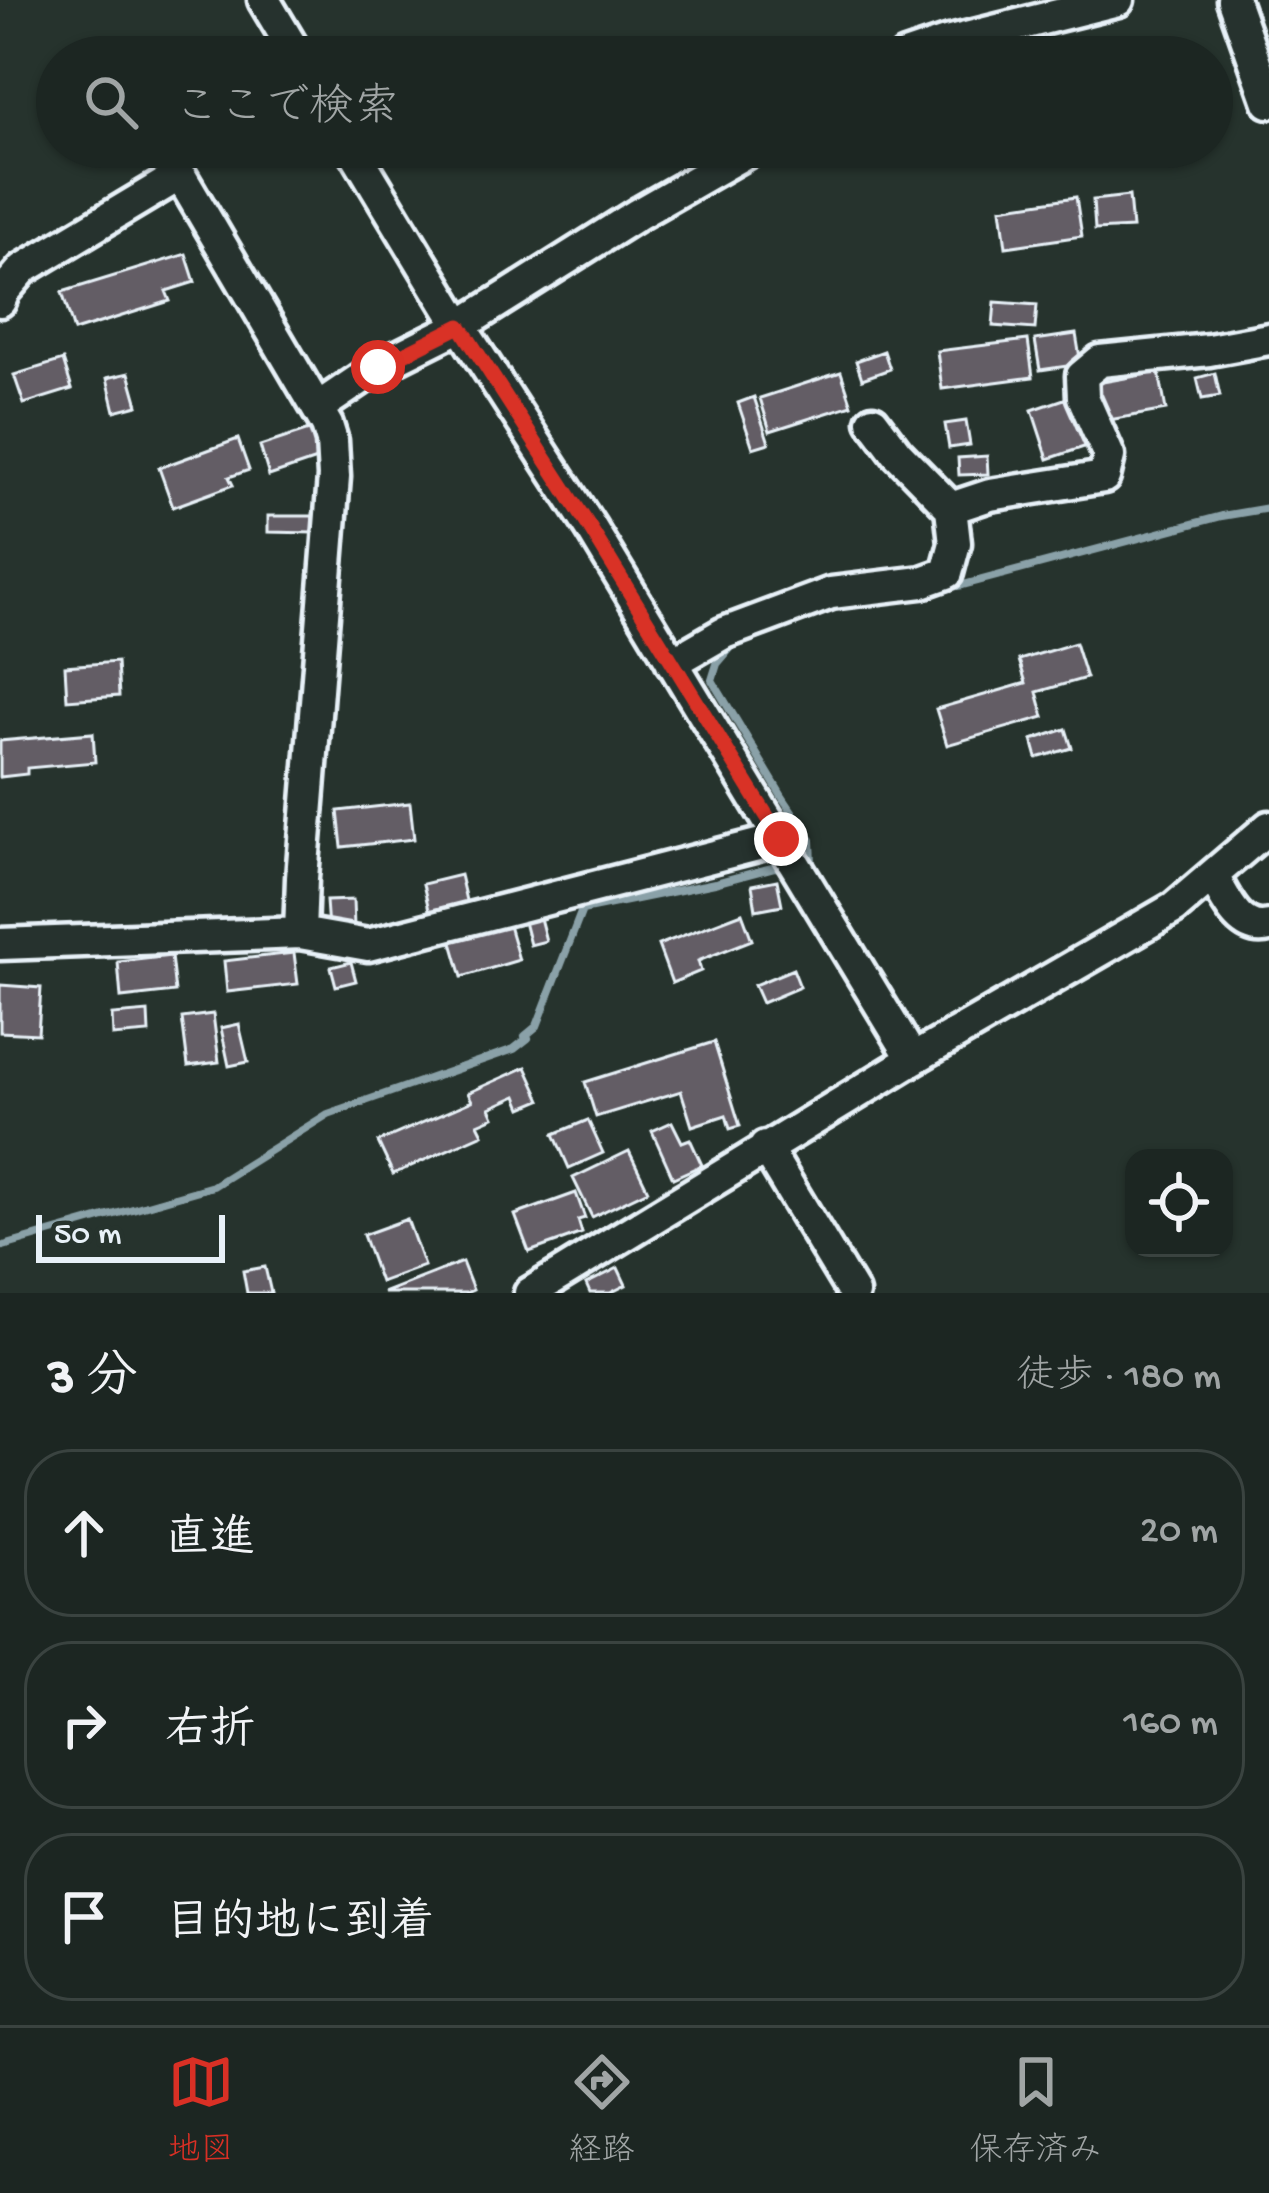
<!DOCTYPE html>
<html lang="ja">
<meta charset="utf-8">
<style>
:root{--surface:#1c2622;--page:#29322f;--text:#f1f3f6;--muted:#a0a5a5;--line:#3a4340;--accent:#d93025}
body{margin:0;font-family:"Gochi Hand","Klee One",sans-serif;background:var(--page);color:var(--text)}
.controls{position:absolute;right:36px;bottom:36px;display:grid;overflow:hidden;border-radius:24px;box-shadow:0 3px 9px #0004}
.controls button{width:108px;height:108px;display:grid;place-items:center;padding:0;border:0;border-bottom:3px solid var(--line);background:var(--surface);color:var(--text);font:60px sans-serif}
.scale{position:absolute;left:36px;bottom:30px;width:189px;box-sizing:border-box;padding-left:12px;border:6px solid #e8f1f8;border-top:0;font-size:33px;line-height:42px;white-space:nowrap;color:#e8f1f8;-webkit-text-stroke:9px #26332d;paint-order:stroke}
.stop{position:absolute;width:36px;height:36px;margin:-27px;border:9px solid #d93025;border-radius:50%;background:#fff}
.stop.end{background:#d93025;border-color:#fff;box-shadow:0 3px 12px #0008}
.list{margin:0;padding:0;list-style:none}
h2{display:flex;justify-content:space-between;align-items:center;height:156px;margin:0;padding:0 48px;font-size:51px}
h2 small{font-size:39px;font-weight:400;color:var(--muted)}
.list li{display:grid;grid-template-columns:78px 1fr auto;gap:36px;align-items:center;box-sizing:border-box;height:168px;margin:0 24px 24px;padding:0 24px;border:3px solid var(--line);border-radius:48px}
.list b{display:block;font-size:45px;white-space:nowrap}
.list em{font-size:39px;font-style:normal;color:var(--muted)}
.icon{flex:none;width:66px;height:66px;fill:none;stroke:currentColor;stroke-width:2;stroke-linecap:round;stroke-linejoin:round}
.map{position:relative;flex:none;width:1269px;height:1293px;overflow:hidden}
.search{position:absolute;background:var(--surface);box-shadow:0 3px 9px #0004;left:36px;right:36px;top:36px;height:132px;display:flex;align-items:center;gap:30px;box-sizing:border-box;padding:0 42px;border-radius:66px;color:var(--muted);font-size:45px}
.sheet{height:732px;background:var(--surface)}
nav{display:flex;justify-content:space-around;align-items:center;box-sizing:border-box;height:168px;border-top:3px solid var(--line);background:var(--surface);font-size:33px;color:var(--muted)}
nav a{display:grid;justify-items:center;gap:6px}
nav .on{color:var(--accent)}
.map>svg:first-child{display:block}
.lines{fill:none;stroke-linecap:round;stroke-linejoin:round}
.stream{stroke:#8aa1a8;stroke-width:8}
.building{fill:#645d65;stroke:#e8f1f8;stroke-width:3}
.minor-casing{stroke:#e8f1f8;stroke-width:39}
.minor{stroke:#26332d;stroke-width:30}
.route{stroke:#d93025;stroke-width:15}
</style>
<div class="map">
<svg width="1269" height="1293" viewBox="0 0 1269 1293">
<rect width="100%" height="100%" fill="#26332d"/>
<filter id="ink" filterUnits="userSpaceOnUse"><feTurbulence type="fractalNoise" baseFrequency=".00833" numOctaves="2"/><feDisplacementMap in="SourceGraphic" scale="24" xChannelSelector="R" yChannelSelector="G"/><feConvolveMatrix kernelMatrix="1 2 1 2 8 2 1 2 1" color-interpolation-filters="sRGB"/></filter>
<g filter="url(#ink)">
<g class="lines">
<path class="stream" d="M945 588 963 585 1222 516 1269 508
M735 643 717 664 712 680 783 798 811 840 812 864 803 868
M0 1247 213 1186 328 1114 514 1049 528 1038 525 1036 537 1026 582 910 715 883 775 867 789 871"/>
</g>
<path class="building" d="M1129 196 1132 228 1095 230 1093 200Z
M1076 197 1082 236 1006 247 1001 208Z
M186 254 195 282 166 291 170 301 74 331 62 292Z
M995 302 1037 305 1035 329 993 326Z
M1076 334 1081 364 1040 370 1035 340Z
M1028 340 1033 377 942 389 937 351Z
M884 351 890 369 862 379 856 361Z
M63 360 72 389 24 404 14 375Z
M841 372 852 405 770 431 760 398Z
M1159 372 1166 410 1103 421 1097 383Z
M129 373 138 405 115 411 107 378Z
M1215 373 1220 396 1202 399 1197 378Z
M1073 396 1090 445 1048 459 1032 410Z
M754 397 769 443 753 448 738 403Z
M966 421 970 445 949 448 945 424Z
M312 429 322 458 269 476 260 446Z
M238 439 249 470 229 477 233 485 173 507 159 468Z
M987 456 988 474 959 475 958 458Z
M268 516H313V533L268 532Z
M1075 643 1086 678 1037 692 1044 717 947 745 936 709 1026 683 1019 660Z
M117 662 119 696 67 700 65 666Z
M1066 729 1072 748 1037 758 1032 740Z
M93 733 95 762 27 768V774L0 777V741Z
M410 803 414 839 342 847 338 811Z
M460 875 467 905 430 914 423 884Z
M777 880 782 905 756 910 752 885Z
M353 900 354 927 328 928 326 901Z
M742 913 752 940 698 961 701 971 672 983 658 945Z
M539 914 546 941 530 945 523 918Z
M508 922 519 960 462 977 451 939Z
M294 953 298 984 227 992 224 961Z
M171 956 175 992 121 998 118 962Z
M351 962 356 981 336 986 331 967Z
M793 969 800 987 762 1003 754 985Z
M0 985 41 988 38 1034 0 1032Z
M148 1012 149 1033 113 1036 112 1015Z
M213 1014 219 1062 188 1066 182 1018Z
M239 1024 248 1062 229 1066 221 1028Z
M714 1042 740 1126 730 1129 726 1115 692 1126 681 1091 596 1117 585 1082Z
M526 1067 541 1100 522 1108 517 1096 490 1108 494 1117 478 1124 483 1134 393 1174 378 1142 472 1101 468 1093Z
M588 1120 603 1153 569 1168 554 1134Z
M672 1122 682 1142 690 1139 702 1165 673 1178 652 1131Z
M629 1151 648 1190 592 1217 573 1178Z
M576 1193 585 1218 578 1220 582 1233 529 1252 515 1215Z
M407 1219 424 1266 380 1282 363 1235Z
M462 1262 473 1290 466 1293H383Z
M265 1267 271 1293H247L243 1271Z
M618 1268 626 1285 610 1293H590L586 1284Z"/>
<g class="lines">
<defs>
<path id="minor" d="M264 0 298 57
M1233 0 1269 102
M905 57 946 43 1118 0
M352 147 460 326 591 528 913 1059
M0 301 4 291 23 269 180 175 327 425 332 441 334 477 302 878 300 933
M319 407 378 367 460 326 638 214 755 147
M951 508 990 495 1104 477 1109 456 1083 397 1082 376 1100 361 1209 350 1269 339
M672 663 724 633 831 593 922 582 947 573 955 543 951 508 897 453 873 421
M1213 876C1225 898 1240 934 1269 926
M0 944 300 933 368 945 781 839
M765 1147 853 1293
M530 1293 913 1059 1174 908 1269 827"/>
</defs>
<use href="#minor" class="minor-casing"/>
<use href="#minor" class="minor"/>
</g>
</g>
<g class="lines" filter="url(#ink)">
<path class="route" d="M378 367 460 326 590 528 781 839"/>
</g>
</svg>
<div class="controls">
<button><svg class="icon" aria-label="locate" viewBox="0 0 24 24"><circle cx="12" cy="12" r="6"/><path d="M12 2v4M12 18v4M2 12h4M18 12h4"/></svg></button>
</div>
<div class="scale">50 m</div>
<div class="stop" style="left:378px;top:367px"></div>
<div class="stop end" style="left:781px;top:839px"></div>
<div class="search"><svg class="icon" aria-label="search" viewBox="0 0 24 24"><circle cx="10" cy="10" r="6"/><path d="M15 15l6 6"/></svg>ここで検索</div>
</div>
<section class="sheet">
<h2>3 分<small>徒歩 · 180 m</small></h2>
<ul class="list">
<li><svg class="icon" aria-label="ahead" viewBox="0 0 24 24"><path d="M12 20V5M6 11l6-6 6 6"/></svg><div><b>直進</b></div><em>20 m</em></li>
<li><svg class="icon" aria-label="right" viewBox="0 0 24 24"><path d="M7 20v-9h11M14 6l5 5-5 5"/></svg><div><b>右折</b></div><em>160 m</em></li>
<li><svg class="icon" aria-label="arrive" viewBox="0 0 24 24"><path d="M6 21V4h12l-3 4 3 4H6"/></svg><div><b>目的地に到着</b></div></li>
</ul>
</section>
<nav>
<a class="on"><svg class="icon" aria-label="map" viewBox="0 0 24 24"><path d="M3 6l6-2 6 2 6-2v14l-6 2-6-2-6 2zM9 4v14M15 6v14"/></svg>地図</a>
<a><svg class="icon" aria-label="directions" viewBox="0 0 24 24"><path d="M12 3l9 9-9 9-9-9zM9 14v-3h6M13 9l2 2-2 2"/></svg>経路</a>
<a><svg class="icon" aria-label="saved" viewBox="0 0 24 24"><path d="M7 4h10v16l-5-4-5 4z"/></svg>保存済み</a>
</nav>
